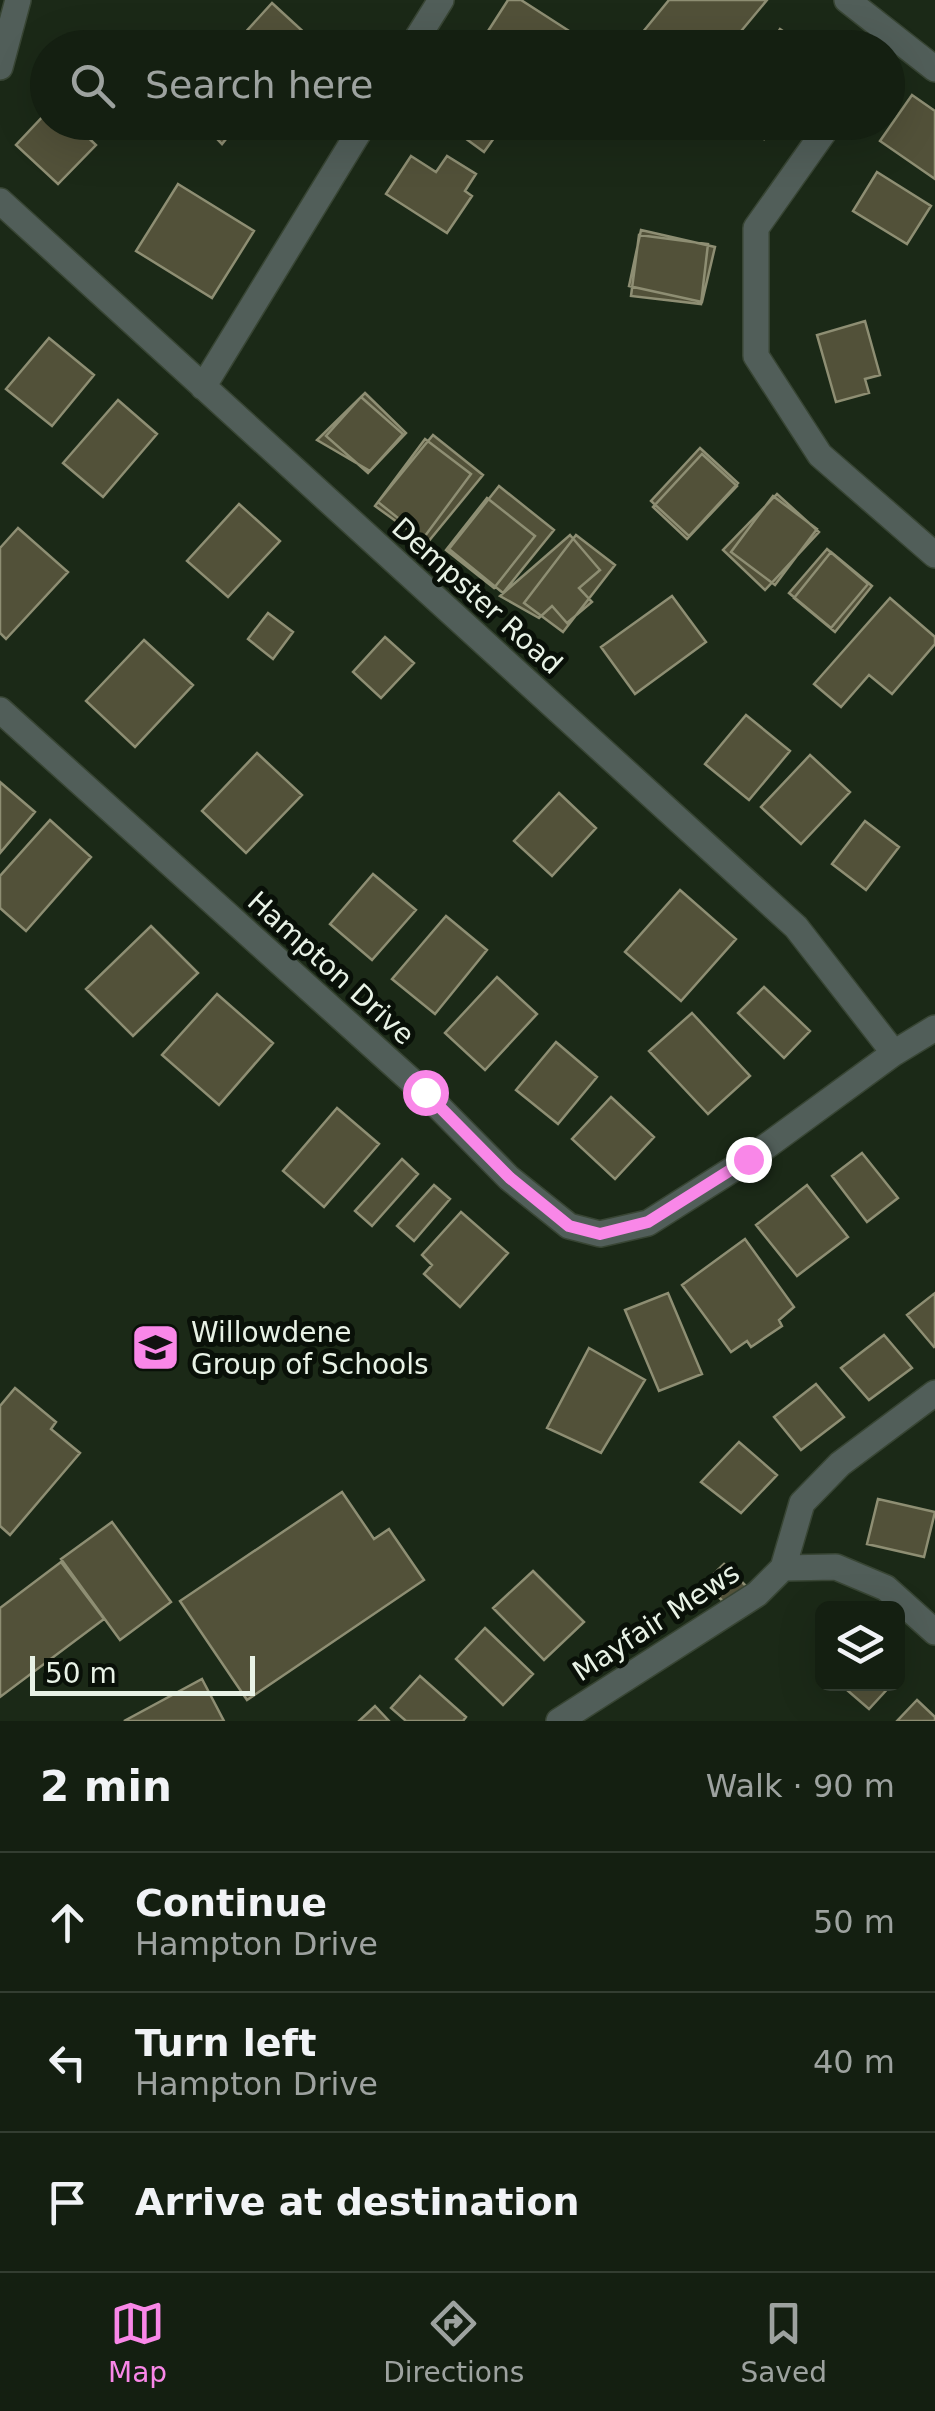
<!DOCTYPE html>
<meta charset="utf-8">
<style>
:root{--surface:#141f11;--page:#212c1f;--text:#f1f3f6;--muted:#9da29f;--line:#333d31;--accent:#f987e8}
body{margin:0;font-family:"DejaVu Sans",sans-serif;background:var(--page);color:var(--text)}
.controls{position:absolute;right:30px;bottom:30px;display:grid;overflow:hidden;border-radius:15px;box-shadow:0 10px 40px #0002}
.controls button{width:90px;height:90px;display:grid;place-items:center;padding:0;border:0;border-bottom:2px solid var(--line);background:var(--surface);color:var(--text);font:50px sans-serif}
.scale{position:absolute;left:30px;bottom:25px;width:225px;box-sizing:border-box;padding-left:10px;border:5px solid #e8f2e6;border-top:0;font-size:28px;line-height:35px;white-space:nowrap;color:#e8f2e6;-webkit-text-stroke:8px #091008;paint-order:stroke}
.stop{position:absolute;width:30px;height:30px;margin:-22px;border:8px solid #f987e8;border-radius:50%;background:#fff}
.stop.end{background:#f987e8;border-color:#fff;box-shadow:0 2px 10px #0008}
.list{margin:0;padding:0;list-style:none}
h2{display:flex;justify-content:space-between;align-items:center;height:130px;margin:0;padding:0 40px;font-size:42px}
h2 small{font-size:32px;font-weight:400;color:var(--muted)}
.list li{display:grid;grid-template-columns:65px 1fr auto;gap:30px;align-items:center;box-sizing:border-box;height:140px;padding:0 40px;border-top:2px solid var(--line)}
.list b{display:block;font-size:38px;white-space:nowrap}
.list p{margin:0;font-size:32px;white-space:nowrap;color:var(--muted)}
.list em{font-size:32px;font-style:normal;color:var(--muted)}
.icon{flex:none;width:55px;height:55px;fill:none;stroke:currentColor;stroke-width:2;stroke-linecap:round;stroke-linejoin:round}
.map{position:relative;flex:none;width:935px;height:1721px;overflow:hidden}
.search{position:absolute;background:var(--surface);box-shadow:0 10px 40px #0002;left:30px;right:30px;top:30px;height:110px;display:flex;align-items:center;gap:25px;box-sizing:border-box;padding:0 35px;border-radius:55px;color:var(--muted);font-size:38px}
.sheet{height:550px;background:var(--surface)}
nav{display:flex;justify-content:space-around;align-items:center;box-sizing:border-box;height:140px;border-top:2px solid var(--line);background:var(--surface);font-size:28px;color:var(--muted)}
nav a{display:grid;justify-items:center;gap:5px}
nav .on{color:var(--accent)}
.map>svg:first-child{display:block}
.building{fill:#525139;stroke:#8e8e73;stroke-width:2.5}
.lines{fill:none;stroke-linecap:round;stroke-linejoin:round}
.street-casing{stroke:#384534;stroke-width:28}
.street{stroke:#515e59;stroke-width:25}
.route{stroke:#f987e8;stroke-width:12}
.labels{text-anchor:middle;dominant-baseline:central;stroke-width:10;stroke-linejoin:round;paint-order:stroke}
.street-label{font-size:28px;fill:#e8f2e6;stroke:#091008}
.poi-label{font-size:28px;fill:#e8f2e6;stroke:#091008;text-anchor:start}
</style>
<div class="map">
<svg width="935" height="1721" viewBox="0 0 935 1721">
<rect width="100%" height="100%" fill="#1b2917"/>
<path class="building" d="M508 0H521L591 45 589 48H490L481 42Z
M669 0H767L727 48H660L642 33Z
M272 3 321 48H231Z
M780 29 807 48H768Z
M912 95 935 111V179L880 141Z
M48 111V122H72L96 145 58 184 16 145Z
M201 122H255L241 138 230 134 222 144Z
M443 122H525L517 134 504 124 484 152Z
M739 122H775L764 139Z
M411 156 436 172 447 156 476 174 465 191 472 196 447 233 386 194Z
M877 172 931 206 907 244 853 211Z
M178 184 254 231 212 298 136 251Z
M641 230 715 247 702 302 629 286Z
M639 235 708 244 701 304 631 296Z
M865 321 880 375 865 379 869 393 836 402 817 335Z
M49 338 94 375 52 426 6 389Z
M365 393 406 433 370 471 317 440Z
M361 397 403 434 368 473 326 436Z
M118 400 157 434 103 497 63 463Z
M433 435 483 475 428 542 378 502Z
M425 439 471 474 422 540 375 506Z
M700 448 738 483 689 536 651 501Z
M702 454 737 486 687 539 653 507Z
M499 486 554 530 503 593 449 549Z
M777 494 819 532 765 590 723 550Z
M773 496 817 529 775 585 731 552Z
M487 498 535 536 494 588 446 550Z
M239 504 280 541 228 597 187 561Z
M18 528 68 572 6 639 0 633V548Z
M570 535 600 570 579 588 592 602 567 623 552 606 539 618 500 596Z
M576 535 615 565 563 632 524 603Z
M827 549 868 584 831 628 789 593Z
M831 552 872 586 835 632 794 598Z
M672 596 706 642 635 694 601 647Z
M890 598 935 637V644L892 694 869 675 841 707 814 684Z
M268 613 293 632 273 659 248 639Z
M385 637 414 663 381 698 353 672Z
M144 640 193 685 135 747 86 701Z
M746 715 790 751 749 800 705 764Z
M257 753 302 795 246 853 202 811Z
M810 755 850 792 801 844 761 807Z
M0 782 35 812 0 853Z
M559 793 596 828 552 876 514 841Z
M50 820 91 857 26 931 0 908V876Z
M865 821 899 847 866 890 832 864Z
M373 874 416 910 372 960 330 924Z
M680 890 736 939 681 1001 625 952Z
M446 916 487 950 435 1014 392 979Z
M151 926 198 973 133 1036 86 989Z
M497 977 537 1014 485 1070 445 1033Z
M764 987 810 1031 784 1058 738 1013Z
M217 994 273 1043 219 1105 162 1055Z
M692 1013 750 1076 708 1114 649 1051Z
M556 1042 597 1077 558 1124 516 1090Z
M611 1097 654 1137 615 1179 572 1139Z
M337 1108 379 1144 324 1207 283 1171Z
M862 1153 898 1198 867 1222 832 1176Z
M402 1159 418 1174 372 1226 355 1211Z
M434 1185 450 1199 414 1241 397 1226Z
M807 1185 848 1237 797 1276 756 1225Z
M461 1212 508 1253 460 1307 424 1274 432 1265 422 1255Z
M745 1239 794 1307 779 1320 782 1326 751 1347 747 1341 731 1352 682 1285Z
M668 1293 702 1374 659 1391 625 1310Z
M935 1293V1346L934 1347 907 1315Z
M884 1335 912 1368 869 1400 841 1368Z
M589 1348 645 1380 601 1453 547 1428Z
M816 1384 844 1417 801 1450 774 1417Z
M15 1388 56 1422 51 1429 80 1453 10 1535 0 1526V1406Z
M739 1442 777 1475 741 1513 701 1482Z
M342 1492 374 1539 389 1529 424 1580 247 1700 180 1601Z
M878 1499 935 1512 924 1557 867 1544Z
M112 1522 171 1602 120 1640 61 1559Z
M61 1562 104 1619 0 1697V1608Z
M724 1564 749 1589 730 1608 704 1583Z
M533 1571 584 1622 544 1660 493 1608Z
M485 1628 533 1674 503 1705 456 1659Z
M420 1676 466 1717 463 1721H406L391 1708Z
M202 1679 224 1721H124Z
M840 1684H892L869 1709Z
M917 1700 935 1717V1721H897Z
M375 1706 389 1721H359Z"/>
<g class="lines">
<defs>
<path id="street" d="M847 0 935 69
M411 48 441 0
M0 67 18 0
M831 122 756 228V356L820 455 935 555
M0 201 796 927 894 1053
M203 387 365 122
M0 710 425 1093 509 1178 569 1226 600 1234 648 1223 749 1159 894 1053 935 1028
M783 1568 836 1567 886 1588 935 1632
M559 1721 757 1594 783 1568 802 1503 840 1464 935 1393"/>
</defs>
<use href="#street" class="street-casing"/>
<use href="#street" class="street"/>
</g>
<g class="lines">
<path class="route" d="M425 1092 510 1178 569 1226 600 1234 648 1222 748 1159"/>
</g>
<defs>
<symbol id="school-square" viewBox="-11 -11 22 22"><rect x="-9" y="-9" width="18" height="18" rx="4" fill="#f987e8" stroke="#091008"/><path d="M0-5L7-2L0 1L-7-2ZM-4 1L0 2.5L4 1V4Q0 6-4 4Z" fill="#111"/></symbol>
</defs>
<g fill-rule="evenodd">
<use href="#school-square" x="128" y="1320" width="55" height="55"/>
</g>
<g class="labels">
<g class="street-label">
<text transform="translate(477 596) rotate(42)">Dempster Road</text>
<text transform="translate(331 968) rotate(42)">Hampton Drive</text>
<text transform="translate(656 1622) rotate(-33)">Mayfair Mews</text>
</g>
<g class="poi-label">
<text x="191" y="1332">Willowdene<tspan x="191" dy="32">Group of Schools</tspan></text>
</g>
</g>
</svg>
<div class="controls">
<button><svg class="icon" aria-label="layers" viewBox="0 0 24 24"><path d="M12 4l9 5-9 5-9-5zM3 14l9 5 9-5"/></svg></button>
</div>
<div class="scale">50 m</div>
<div class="stop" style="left:425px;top:1092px"></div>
<div class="stop end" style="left:748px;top:1159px"></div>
<div class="search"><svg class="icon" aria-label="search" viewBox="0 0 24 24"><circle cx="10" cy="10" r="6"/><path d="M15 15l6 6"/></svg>Search here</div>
</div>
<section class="sheet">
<h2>2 min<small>Walk · 90 m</small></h2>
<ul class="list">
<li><svg class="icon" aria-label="ahead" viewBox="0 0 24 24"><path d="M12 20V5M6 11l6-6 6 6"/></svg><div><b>Continue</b><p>Hampton Drive</p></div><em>50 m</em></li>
<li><svg class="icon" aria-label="left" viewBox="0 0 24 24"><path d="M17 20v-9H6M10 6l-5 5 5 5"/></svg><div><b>Turn left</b><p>Hampton Drive</p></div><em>40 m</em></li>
<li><svg class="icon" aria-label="arrive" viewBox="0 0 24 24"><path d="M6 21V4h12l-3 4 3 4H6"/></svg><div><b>Arrive at destination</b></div></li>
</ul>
</section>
<nav>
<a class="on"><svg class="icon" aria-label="map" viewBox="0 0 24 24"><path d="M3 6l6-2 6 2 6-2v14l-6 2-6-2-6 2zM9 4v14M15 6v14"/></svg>Map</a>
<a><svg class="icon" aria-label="directions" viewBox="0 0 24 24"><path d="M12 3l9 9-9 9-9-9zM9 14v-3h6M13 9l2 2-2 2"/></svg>Directions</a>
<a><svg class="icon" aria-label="saved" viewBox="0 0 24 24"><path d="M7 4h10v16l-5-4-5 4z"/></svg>Saved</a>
</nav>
